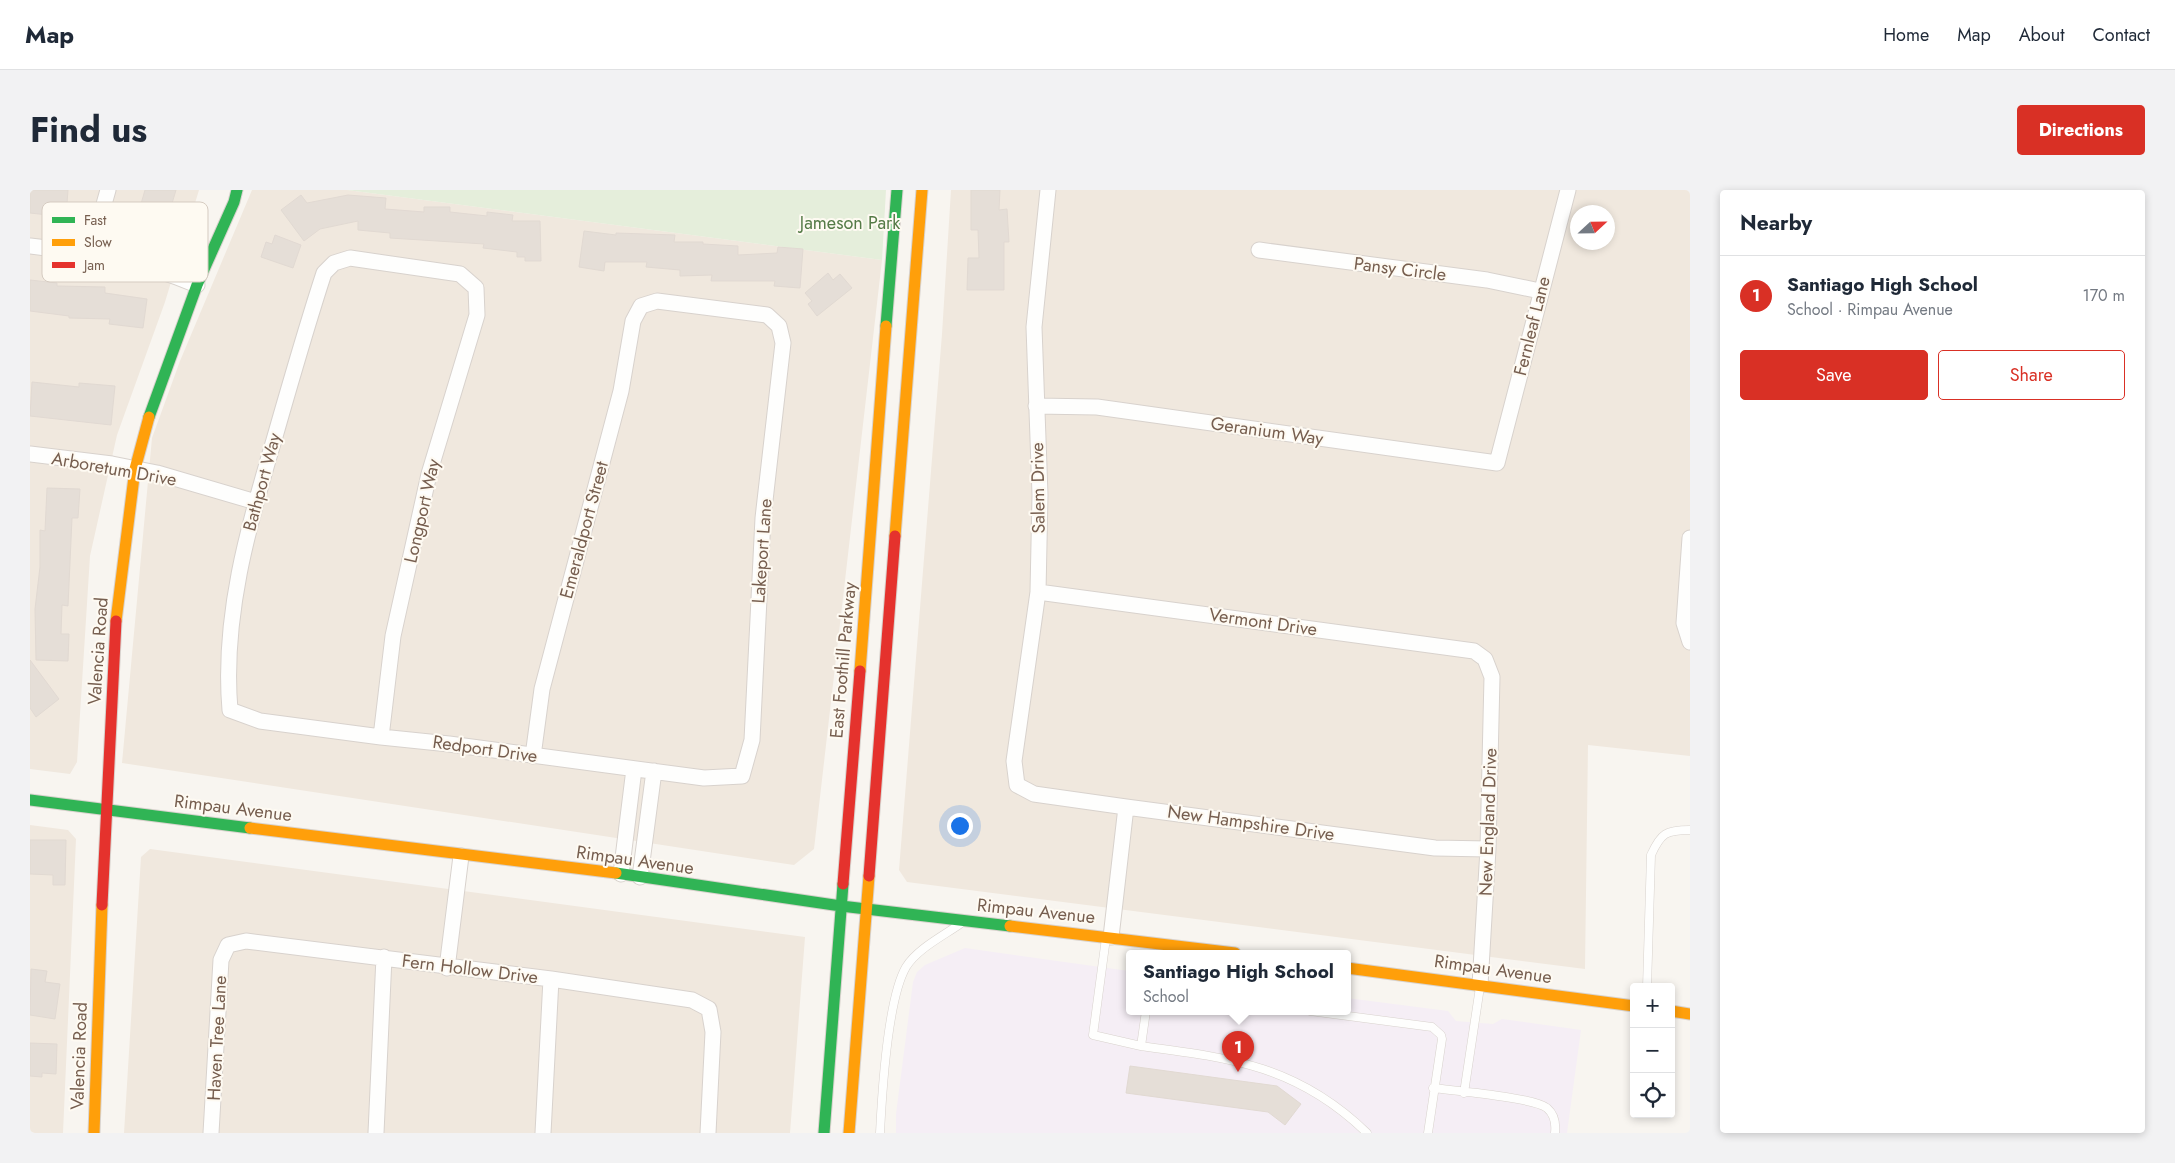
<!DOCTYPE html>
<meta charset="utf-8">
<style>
:root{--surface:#fff;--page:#f2f2f3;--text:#1f2937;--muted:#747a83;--line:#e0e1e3;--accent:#d93025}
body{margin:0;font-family:Jost,sans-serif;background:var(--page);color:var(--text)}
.controls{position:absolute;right:15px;bottom:15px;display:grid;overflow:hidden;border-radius:5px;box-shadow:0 2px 8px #0003}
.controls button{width:45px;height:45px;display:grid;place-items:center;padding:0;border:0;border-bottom:1px solid var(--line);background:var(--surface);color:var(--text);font:25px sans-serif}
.compass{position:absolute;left:1540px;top:15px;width:45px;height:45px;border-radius:50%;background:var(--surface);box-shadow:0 2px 8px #0003;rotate:68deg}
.you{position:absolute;left:929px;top:635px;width:18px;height:18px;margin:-12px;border:4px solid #fff;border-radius:50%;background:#1a73e8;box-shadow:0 0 0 8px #1a73e833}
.badge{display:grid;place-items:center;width:32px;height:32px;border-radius:50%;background:var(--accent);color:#fff;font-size:16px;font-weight:700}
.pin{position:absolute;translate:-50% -41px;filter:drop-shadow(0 1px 2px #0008)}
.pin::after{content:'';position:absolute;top:26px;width:18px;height:15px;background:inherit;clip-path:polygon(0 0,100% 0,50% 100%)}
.popup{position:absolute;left:1096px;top:760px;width:225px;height:65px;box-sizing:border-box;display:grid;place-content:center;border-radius:5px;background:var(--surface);filter:drop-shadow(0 1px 4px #0005);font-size:16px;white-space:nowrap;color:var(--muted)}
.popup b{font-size:19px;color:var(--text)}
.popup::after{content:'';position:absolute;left:50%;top:100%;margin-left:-10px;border:10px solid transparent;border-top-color:var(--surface)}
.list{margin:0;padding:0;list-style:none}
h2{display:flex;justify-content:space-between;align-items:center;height:65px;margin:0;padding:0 20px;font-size:21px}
h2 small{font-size:16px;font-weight:400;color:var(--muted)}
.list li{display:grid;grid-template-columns:32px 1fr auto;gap:15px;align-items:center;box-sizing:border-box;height:80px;padding:0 20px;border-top:1px solid var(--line)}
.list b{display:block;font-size:19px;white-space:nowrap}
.list p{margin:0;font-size:16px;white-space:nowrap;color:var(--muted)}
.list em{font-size:16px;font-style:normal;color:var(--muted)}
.actions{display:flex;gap:10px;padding:15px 20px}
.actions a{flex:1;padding:11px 0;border:1px solid var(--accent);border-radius:5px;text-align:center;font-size:18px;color:var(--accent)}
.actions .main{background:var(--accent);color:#fff}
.icon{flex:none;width:28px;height:28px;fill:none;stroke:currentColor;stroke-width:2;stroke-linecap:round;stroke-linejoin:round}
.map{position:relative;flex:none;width:1660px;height:943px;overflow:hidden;border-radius:5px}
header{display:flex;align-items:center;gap:30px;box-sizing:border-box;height:70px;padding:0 25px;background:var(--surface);border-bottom:1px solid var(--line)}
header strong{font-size:24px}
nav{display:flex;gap:28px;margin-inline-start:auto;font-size:18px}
.intro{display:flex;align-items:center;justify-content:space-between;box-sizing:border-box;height:120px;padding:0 30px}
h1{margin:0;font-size:35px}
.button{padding:12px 22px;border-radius:5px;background:var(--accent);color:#fff;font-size:18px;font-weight:700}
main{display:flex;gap:30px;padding:0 30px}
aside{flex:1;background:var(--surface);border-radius:5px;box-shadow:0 2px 8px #0003}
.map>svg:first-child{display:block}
.residential{fill:#f0e8de;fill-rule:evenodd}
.education{fill:#f5eef5}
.green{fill:#e5eedb}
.building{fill:#e5ded7;stroke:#e1d9d2}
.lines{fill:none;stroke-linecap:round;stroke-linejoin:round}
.lane-casing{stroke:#d8d2cd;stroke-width:9}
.street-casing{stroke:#d8d2cd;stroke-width:17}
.fast-casing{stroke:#d8d2cd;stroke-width:13}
.slow-casing{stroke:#d8d2cd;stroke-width:13}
.jam-casing{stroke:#d8d2cd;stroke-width:13}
.lane{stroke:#fefefd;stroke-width:8}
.street{stroke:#fefefd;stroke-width:15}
.fast{stroke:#30b455;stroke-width:11}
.slow{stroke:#ff9f0a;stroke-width:11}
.jam{stroke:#e5322d;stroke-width:11}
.labels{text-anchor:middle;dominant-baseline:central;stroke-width:4;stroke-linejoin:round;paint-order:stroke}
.park-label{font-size:18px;fill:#557b47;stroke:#fefaf2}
.street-label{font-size:18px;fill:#765e4f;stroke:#fefaf2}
.key{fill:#fefaf2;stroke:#d5cbc1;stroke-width:1}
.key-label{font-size:14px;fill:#765e4f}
</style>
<header>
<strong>Map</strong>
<nav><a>Home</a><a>Map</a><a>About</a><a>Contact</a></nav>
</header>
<div class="intro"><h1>Find us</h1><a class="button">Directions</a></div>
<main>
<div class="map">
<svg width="1660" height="943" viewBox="0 0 1660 943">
<rect width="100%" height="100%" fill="#f8f5f0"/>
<path class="residential" d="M0 0H169L135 112 87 245 60 366 47 572 40 584 0 579Z
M222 0H317L852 70 784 659 764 675 92 573 122 248 150 171Z
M921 0H1660V566L1558 555 1555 779 877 692 869 680 912 144ZM1548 22H1578V52H1548Z
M0 635 38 640 46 649 33 943H0Z
M120 659 775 747 760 943H94L111 667Z"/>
<path class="education" d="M935 758 1099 781V821H1317V808L1418 821 1426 831 1463 834 1472 829 1551 840 1537 943H866V924L883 792 887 782 895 775Z"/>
<path class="green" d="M317 0H856L852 70Z"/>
<path class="building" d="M0 0H38L36 27 0 23Z
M115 0H146L132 47 104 38Z
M941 0H970L969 20 977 19 979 52H974V100H937L938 68H949L948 40H941Z
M271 5 277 13 318 5 356 8 355 19 394 22V17H420V22L457 26V22L483 25 482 31H510L511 71H495V67H487V62L453 58 454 54 360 48V43L328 40V31L290 39 274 51 251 20Z
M554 41 586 45V43L645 45 644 52H673V54L708 56V65L747 63 748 57 773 59 770 98 744 96 745 91H681L682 85 650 86V80L616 77 617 72H575L574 81 549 77Z
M245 45 271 55 263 78 231 67 236 52 242 54Z
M798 83 803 90 810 84 822 98 787 126 778 114 782 111 775 103Z
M0 90 27 93V96L75 97V103L117 109 113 138 79 134 80 129 39 128V126L0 121Z
M2 192 49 197V193L85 196 81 235 0 226Z
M17 298 50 299 48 328H42L38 416 32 415 31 444H39L38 471 6 470 5 419 10 377V340L15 341Z
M0 470 29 509 6 527 0 518Z
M0 650H36L35 695H23V685L0 684Z
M1 779 17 781 15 792 30 794 25 829 0 825Z
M0 853 27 854 26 884 12 883V887L0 886Z
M1100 876 1247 896 1271 914 1255 935 1238 922 1096 903Z"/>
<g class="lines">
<defs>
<path id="lane" d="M1076 748 1063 845 1111 856 1116 821
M1617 797 1621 665C1631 643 1636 640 1660 640
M1280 821 1402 837 1411 845 1412 849 1398 943
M1111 856C1202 868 1268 876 1337 943
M1403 898C1425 901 1503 907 1517 918 1524 924 1526 934 1525 943
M1434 903 1450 797
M850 943C852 903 857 810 876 777 887 759 913 746 930 734"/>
<path id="street" d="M1018 0 1004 137 1010 305 1008 402 984 571 987 595 1004 604 1096 617 1405 658 1458 659
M0 56C58 63 113 72 167 95
M1229 60 1457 90 1510 101
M60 64 78 0
M1006 216 1067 217 1467 273 1538 0
M0 264 82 274 127 283 226 312
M1660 348 1654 433 1660 452
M1008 402 1444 461 1455 469 1462 487 1458 659 1450 795
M351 547 363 446 399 284 447 125 446 98 430 84 320 68 304 73 294 83C276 138 260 194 244 250 218 337 192 428 200 520L230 531 351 547 419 554 674 588 712 586 722 550 733 328 753 153 749 136 737 125 627 111 611 116 603 131 591 201 512 499 503 566
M591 684 604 579
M610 687 624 581
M1081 747 1096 617
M417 778 431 666
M181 943 191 770 198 755 216 751 521 789 662 810 679 819 683 842 678 943
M346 943 354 767
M513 943 521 789"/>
<path id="fast" d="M856 136 867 0
M119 227 167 95 204 12 207 0
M0 610 220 638
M586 683 811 716 980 736
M794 943 813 694"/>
<path id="slow" d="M865 346 892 0
M86 431 105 279 119 227
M830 481 856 136
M220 638 586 683
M980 736 1205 763
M1317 778 1604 816
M1641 821 1660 824
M64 943 72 715
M819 943 839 686"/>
<path id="jam" d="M839 686 865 346
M813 694 830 481
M72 715 86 431"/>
</defs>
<use href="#lane" class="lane-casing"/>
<use href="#street" class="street-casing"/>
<use href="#fast" class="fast-casing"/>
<use href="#slow" class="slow-casing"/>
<use href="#jam" class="jam-casing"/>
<use href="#lane" class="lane"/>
<use href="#street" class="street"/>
<use href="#fast" class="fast"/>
<use href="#slow" class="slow"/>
<use href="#jam" class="jam"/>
</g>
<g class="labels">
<g class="park-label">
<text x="820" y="33">Jameson Park</text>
</g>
<g class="street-label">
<text transform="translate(1370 79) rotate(7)">Pansy Circle</text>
<text transform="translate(1502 136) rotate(-76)">Fernleaf Lane</text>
<text transform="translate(1237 241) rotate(8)">Geranium Way</text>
<text transform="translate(84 279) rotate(10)">Arboretum Drive</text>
<text transform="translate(232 292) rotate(-75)">Bathport Way</text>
<text transform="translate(1008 298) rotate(-91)">Salem Drive</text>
<text transform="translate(392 321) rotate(-77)">Longport Way</text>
<text transform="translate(554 340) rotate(-75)">Emeraldport Street</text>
<text transform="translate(732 361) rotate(-86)">Lakeport Lane</text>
<text transform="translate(1233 432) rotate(8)">Vermont Drive</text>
<text transform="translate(68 461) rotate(-86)">Valencia Road</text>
<text transform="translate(813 470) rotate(-85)">East Foothill Parkway</text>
<text transform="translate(455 559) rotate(8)">Redport Drive</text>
<text transform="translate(203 618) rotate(7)">Rimpau Avenue</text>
<text transform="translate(1458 632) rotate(-88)">New England Drive</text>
<text transform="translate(1221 633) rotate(8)">New Hampshire Drive</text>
<text transform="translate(605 670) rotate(8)">Rimpau Avenue</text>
<text transform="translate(1006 721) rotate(6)">Rimpau Avenue</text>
<text transform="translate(440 779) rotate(7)">Fern Hollow Drive</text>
<text transform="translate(1463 779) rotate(8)">Rimpau Avenue</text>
<text transform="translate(187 848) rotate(-87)">Haven Tree Lane</text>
<text transform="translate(49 866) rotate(-88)">Valencia Road</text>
</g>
</g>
<rect x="12" y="12" width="166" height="80" rx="8" class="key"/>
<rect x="22" y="27" width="23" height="6" fill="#30b455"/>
<rect x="22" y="49" width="23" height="7" fill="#ff9f0a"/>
<rect x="22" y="72" width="23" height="6" fill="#e5322d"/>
<g class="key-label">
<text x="54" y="35">Fast</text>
<text x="54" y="57">Slow</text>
<text x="54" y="80">Jam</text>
</g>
</svg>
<div class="controls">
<button>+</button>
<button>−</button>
<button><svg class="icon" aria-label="locate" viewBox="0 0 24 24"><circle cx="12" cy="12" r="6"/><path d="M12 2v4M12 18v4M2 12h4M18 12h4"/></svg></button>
</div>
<svg class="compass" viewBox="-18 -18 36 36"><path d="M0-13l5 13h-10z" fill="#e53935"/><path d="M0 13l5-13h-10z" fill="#747a83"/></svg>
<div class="you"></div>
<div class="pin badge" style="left:1208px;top:882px">1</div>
<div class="popup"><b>Santiago High School</b>School</div>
</div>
<aside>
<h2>Nearby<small></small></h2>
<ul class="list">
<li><span class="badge">1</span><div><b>Santiago High School</b><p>School · Rimpau Avenue</p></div><em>170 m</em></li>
</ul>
<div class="actions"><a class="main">Save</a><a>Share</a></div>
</aside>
</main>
